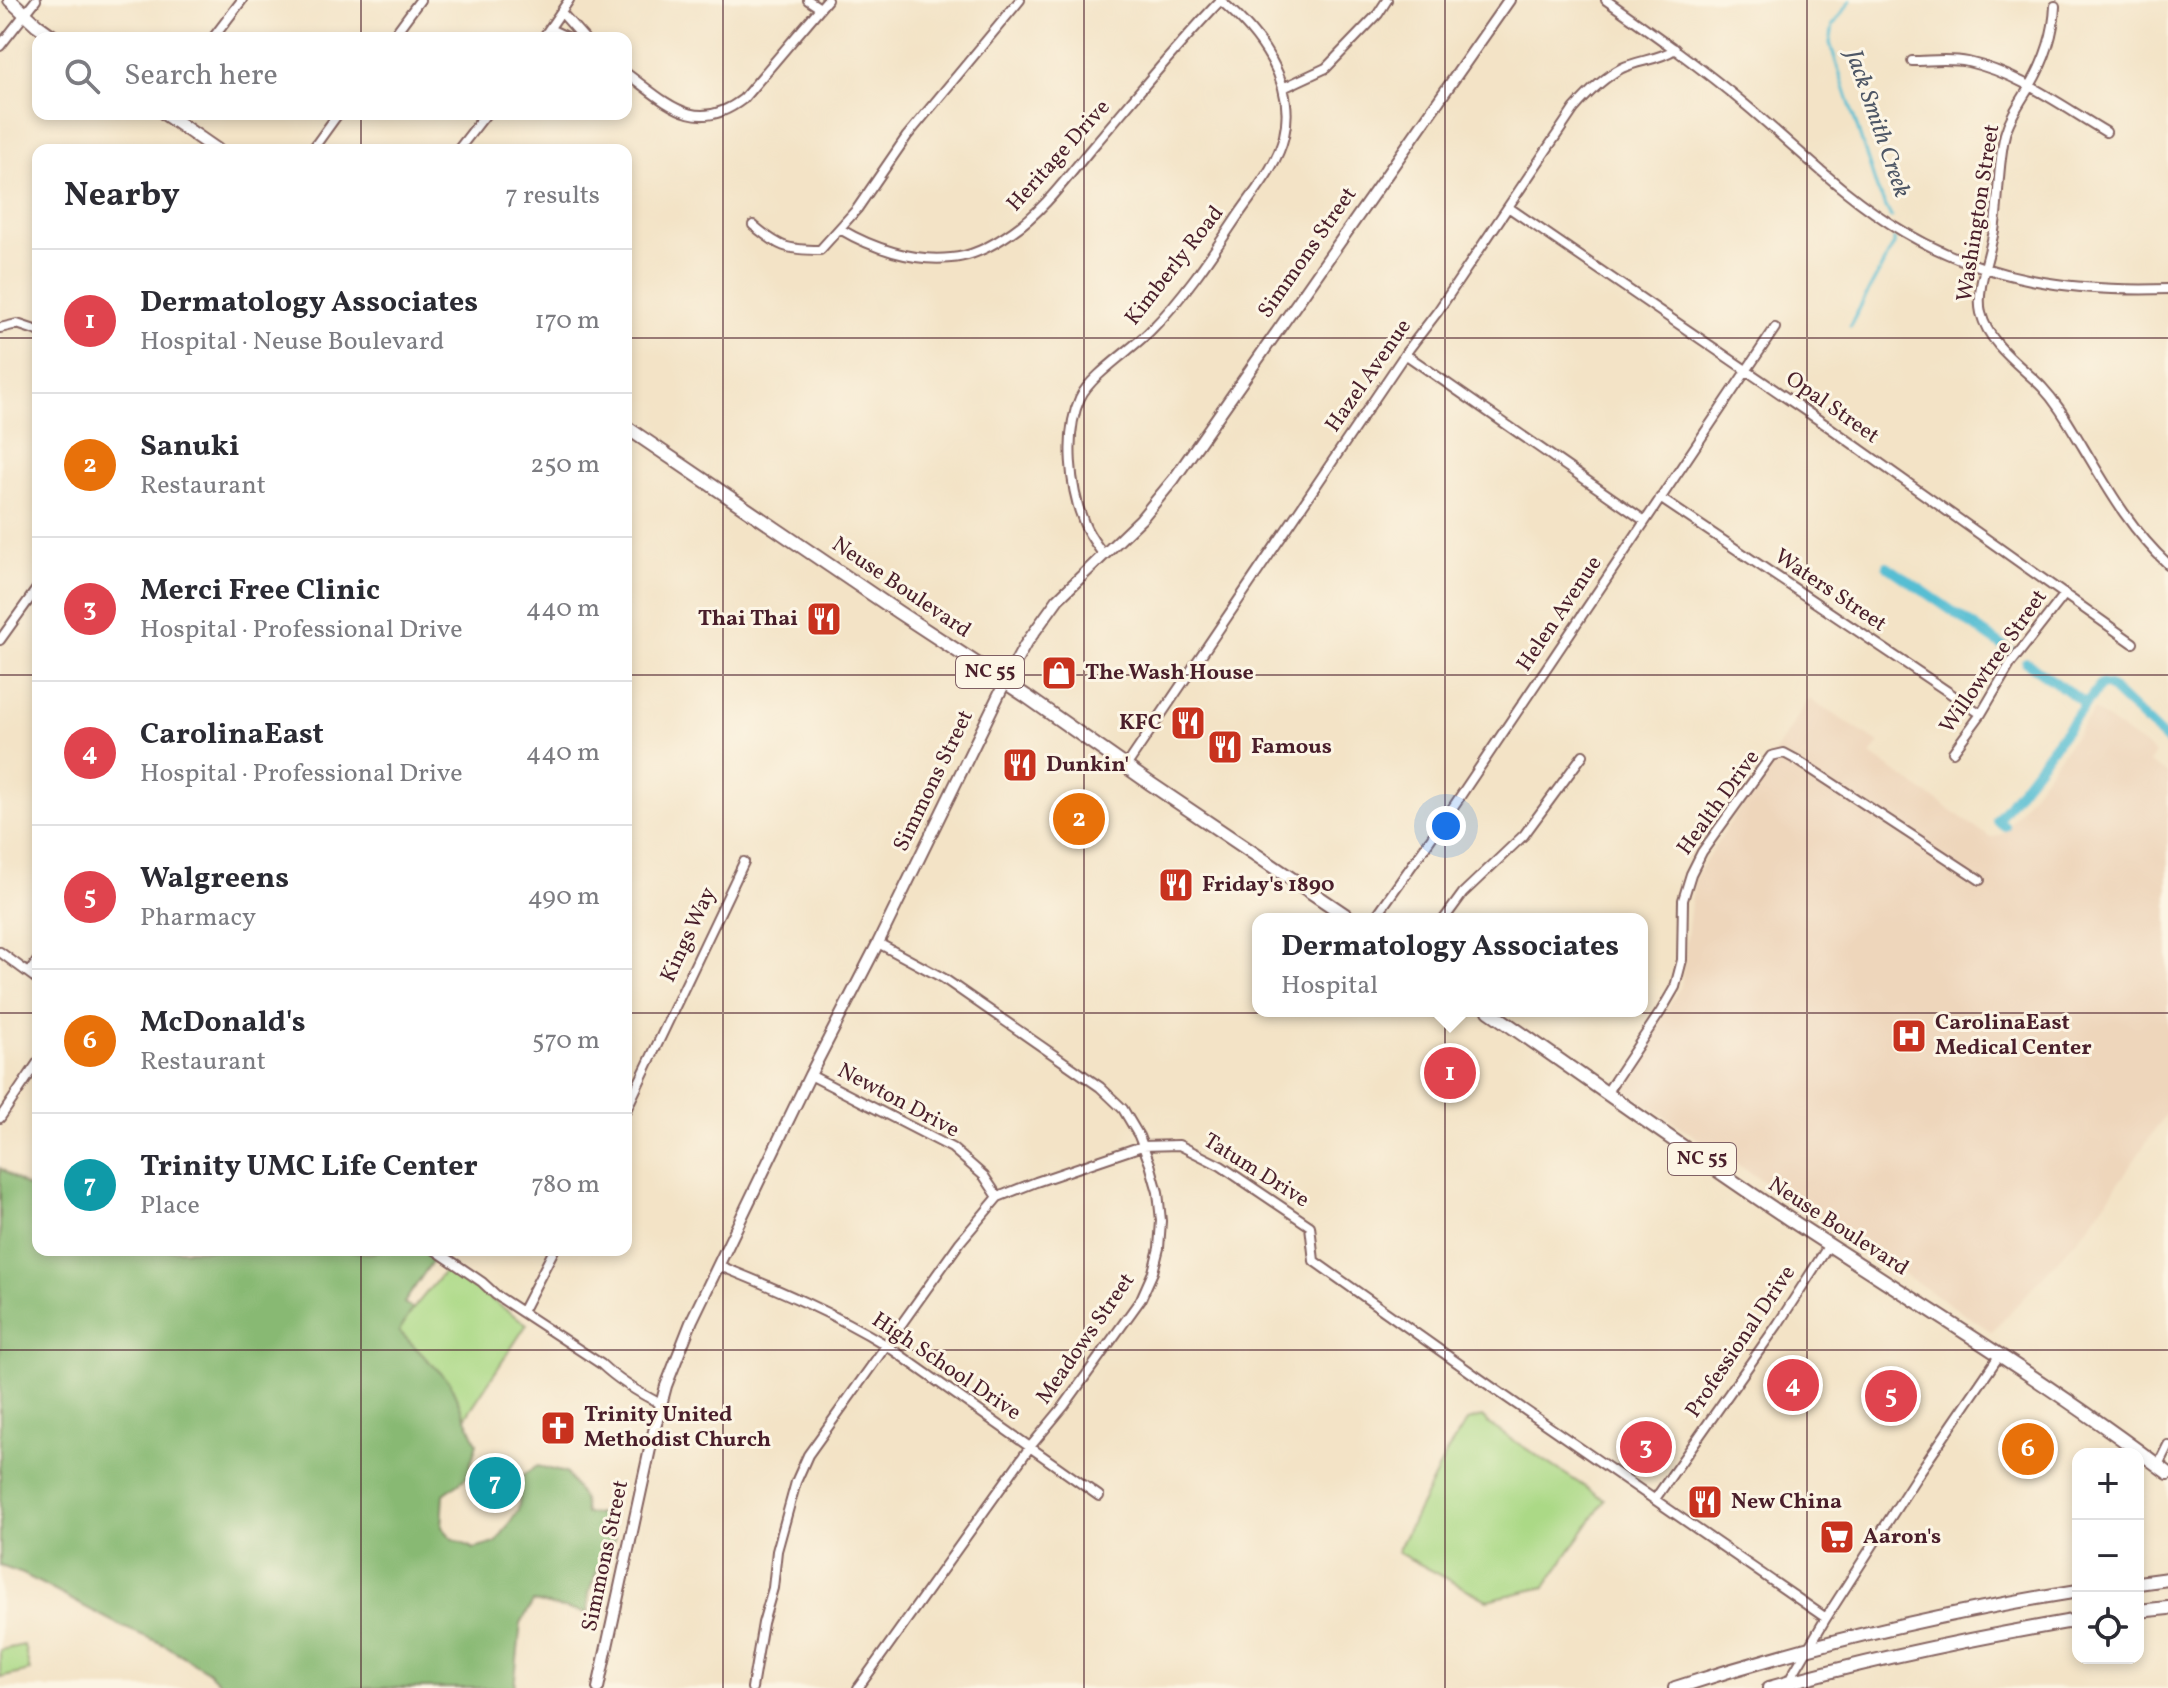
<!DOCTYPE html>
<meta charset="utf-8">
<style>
:root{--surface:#fff;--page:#f2f2f3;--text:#2b2b33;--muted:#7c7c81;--line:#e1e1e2;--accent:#c8321e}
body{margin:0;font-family:Vollkorn,serif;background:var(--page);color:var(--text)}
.controls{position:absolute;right:24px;bottom:24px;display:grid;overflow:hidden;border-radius:16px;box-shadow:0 4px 12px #0003}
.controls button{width:72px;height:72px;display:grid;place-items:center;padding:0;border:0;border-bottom:2px solid var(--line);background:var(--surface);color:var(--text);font:40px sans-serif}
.you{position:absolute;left:1446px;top:826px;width:28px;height:28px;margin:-20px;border:6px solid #fff;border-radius:50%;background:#1a73e8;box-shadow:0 0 0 12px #1a73e833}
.badge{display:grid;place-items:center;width:52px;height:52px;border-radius:50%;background:var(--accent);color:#fff;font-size:26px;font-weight:700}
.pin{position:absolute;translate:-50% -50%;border:4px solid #fff;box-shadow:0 2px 8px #0006}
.popup{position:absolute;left:1252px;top:913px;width:396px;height:104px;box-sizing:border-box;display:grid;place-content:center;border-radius:16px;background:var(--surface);filter:drop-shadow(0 2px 6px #0005);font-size:26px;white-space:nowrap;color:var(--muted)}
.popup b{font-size:30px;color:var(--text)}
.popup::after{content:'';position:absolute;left:50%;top:100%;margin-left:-16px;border:16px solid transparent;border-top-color:var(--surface)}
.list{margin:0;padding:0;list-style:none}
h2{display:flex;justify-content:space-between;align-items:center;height:104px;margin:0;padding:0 32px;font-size:34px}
h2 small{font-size:26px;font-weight:400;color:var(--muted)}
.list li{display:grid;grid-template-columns:52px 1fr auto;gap:24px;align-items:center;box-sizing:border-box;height:144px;padding:0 32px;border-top:2px solid var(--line)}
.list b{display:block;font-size:30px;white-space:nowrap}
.list p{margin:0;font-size:26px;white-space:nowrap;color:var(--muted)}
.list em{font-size:26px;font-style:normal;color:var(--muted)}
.icon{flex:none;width:44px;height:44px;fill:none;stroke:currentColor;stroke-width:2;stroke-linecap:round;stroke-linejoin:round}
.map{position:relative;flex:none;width:2168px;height:1688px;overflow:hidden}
.search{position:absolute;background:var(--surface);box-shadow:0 4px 12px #0003;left:32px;top:32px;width:600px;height:88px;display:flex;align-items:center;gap:20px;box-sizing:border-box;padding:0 28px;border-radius:16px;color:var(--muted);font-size:30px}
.panel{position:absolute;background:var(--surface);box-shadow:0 4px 12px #0003;left:32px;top:144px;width:600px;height:1112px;border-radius:16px}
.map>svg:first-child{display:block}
.built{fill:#eed6bb}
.green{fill:#abd986;stroke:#7a7c58;stroke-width:2}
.forest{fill:#88b973;stroke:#696c4f;stroke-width:2}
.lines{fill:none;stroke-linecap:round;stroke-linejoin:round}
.stream{stroke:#56bed3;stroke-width:3}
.canal{stroke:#56bed3;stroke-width:10}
.minor-casing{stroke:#856461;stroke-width:12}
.tertiary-casing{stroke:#856461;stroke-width:14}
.primary-casing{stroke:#856461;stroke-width:16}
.minor{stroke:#fff;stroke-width:8}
.tertiary{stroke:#fff;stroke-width:10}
.primary{stroke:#fff;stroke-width:12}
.grid{fill:none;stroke:#4a1f2b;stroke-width:2;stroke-opacity:0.55}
.labels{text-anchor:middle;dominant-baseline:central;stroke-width:6;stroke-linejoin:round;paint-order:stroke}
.shield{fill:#fcf5e5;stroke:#7f5f63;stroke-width:2}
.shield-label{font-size:20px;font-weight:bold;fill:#4a1f2b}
.street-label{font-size:22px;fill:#4a1f2b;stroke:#fcf5e5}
.poi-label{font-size:22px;font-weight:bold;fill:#4a1f2b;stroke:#fcf5e5;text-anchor:start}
.water-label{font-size:24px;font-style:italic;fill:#4e5766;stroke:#fcf5e5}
</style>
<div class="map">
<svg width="2168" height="1688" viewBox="0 0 2168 1688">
<rect width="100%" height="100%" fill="#fcf5e5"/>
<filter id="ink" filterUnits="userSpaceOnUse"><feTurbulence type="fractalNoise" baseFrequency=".0125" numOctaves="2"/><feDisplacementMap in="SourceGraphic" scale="16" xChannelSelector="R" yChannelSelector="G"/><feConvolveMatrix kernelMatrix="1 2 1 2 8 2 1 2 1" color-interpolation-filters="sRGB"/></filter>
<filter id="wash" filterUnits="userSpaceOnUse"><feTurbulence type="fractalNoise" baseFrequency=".006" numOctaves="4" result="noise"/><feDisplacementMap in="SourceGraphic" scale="32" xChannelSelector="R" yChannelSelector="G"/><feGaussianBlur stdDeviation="1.8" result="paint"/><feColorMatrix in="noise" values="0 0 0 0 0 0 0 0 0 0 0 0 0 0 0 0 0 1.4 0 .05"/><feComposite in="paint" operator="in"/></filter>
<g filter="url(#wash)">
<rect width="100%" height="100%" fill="#f3e3c6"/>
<path class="built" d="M1809 699 1879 743 1871 755 1991 838 2002 834 2094 710 2155 753 2149 763 2168 774V1111L2089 1226 1992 1332 1620 1087 1681 986 1694 879Z"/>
<path class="green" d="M446 1269 527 1324 463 1421 377 1352Z
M1482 1417 1490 1425 1605 1500 1545 1587 1487 1600 1397 1552 1447 1452 1467 1421Z
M24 1645 30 1671 0 1678V1650Z"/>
<path class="forest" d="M0 1168 27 1187 38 1175V1250H349L370 1254 378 1250H421L433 1260 404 1303 413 1309 399 1331 449 1381 477 1443 467 1477 444 1494 442 1527 452 1538 474 1549 496 1543 518 1510 523 1475 538 1466 566 1473 583 1499 585 1514H608L615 1539 599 1566 589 1592 588 1613 533 1602 521 1623 514 1688H225L209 1672 165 1645 121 1626 23 1574 0 1566Z"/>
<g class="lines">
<path class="stream" d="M1851 0 1833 25 1830 43 1877 189 1891 217
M1850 326 1894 244V239"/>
<path class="canal" d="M1887 566 2013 653
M2026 662 2085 703
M2005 826 1997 820 2101 684 2109 686 2168 742"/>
</g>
</g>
<g filter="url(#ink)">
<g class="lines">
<defs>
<path id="minor" d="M808 0 820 8
M1606 0C1654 34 1702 68 1747 106 1798 149 1846 198 1904 232 1987 281 2073 292 2168 289
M2055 6C2054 35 2045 60 2030 86 2021 101 2010 116 2005 134 1998 163 1999 194 1995 224 1992 251 1975 287 1981 313 1989 345 2020 365 2042 387 2059 405 2070 426 2083 447 2108 489 2131 530 2168 564
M561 12 584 38
M550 29 569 38
M213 38 242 0
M392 38 420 0
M543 38 569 0
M0 46 36 0
M1912 61C1930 61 1950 58 1968 62 2018 73 2062 106 2106 132
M626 73C666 102 695 136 743 99L827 0
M1283 88 1326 68 1378 14 1387 0
M312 150 338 114
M458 150 486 114
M1508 207 1829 427 2133 643
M753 225C779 247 786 250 820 250L857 209 907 136 1020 0
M840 229C872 248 913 262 951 258 971 257 995 244 1012 232 1045 210 1070 173 1096 143 1137 95 1176 46 1221 0
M0 328 17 324 38 331
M1405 354 1645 521
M1660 498 1981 714
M1103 554C1096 544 1088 534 1084 523 1070 489 1064 433 1080 398 1090 376 1131 350 1150 331 1183 298 1209 259 1235 220 1252 194 1277 167 1284 136 1297 82 1259 33 1220 0
M0 640 38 587
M1953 752 1981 714 2011 663 2065 594
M1127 765 1405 354 1438 311 1574 109C1588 93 1603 78 1622 68 1639 60 1659 60 1675 49
M1374 919 1449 813 1775 328
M1444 919 1463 893 1524 835 1583 755
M0 952 38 980
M29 973 38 960
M810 1075 952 1148 984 1176 998 1197
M1607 1092 1661 1011 1675 987 1682 960 1683 900 1691 874 1702 852 1771 756 1784 753 1797 760 1980 880
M626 1110 744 862
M0 1118 38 1062
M435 1250 482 1282 496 1295 601 1364C619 1381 639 1393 661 1404
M720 1266C777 1289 833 1313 886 1345L1099 1496
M522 1312 554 1250
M2158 1465 2168 1445
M1655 1499 1778 1324 1829 1245
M1787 1684 1826 1618 1919 1473 1999 1356
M752 1688 763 1623 773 1588 777 1551 796 1482 808 1455 960 1242 998 1197 1036 1182 1142 1146 1179 1145 1221 1166 1310 1226 1314 1261 1493 1388 1826 1618
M858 1688 1030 1447 1064 1406 1141 1299 1153 1272 1159 1248 1161 1221 1158 1192 1150 1164 1139 1136 1123 1109 1100 1087 943 978 878 943"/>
<path id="tertiary" d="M598 1688 653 1435 666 1386 692 1320 810 1075 878 943 1005 682 1025 645 1058 599 1141 519 1174 479 1509 0"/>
<path id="primary" d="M10 0 37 25 55 38
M165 114 217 150
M626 427 898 612 1026 696 1151 784 1351 919
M1489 1011C1589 1080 1688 1152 1789 1219 1916 1302 2047 1381 2168 1473
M2138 1583 2168 1579
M2138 1611 2168 1608
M1675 1688C1806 1645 1942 1613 2078 1591
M1769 1688C1871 1659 1974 1638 2078 1620"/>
</defs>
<use href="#minor" class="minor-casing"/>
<use href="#tertiary" class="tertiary-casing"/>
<use href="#primary" class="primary-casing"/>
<use href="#minor" class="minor"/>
<use href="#tertiary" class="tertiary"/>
<use href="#primary" class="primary"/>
</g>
</g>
<path class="grid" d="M361 0V38M723 0V1688M1084 0V1688M1445 0V1688M1807 0V1688M361 114V150M0 338H38M626 338H2168M0 675H38M626 675H2168M0 1013H38M626 1013H2168M361 1250V1688M0 1350H2168"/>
<defs>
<symbol id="restaurant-square" viewBox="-11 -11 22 22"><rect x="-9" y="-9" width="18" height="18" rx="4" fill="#c8321e" stroke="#fcf5e5"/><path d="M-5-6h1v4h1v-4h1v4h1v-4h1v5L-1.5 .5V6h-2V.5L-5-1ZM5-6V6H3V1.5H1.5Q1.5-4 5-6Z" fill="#fff"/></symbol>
<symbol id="shop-square" viewBox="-11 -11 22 22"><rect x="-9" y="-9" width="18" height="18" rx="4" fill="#c8321e" stroke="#fcf5e5"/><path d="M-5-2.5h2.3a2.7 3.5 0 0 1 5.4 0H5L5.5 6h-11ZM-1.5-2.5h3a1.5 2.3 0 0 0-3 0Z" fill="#fff"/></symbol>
<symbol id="hospital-square" viewBox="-11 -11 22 22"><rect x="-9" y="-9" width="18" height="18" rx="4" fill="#c8321e" stroke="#fcf5e5"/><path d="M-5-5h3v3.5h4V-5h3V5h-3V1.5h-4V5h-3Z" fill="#fff"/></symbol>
<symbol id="church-square" viewBox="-11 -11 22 22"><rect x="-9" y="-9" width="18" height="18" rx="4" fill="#c8321e" stroke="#fcf5e5"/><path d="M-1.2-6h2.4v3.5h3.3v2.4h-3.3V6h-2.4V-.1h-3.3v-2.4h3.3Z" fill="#fff"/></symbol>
<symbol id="supermarket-square" viewBox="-11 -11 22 22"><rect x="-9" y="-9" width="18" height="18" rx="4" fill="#c8321e" stroke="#fcf5e5"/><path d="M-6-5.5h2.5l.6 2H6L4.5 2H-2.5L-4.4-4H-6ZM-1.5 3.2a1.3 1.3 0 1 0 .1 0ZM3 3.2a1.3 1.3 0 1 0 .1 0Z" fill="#fff"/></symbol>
</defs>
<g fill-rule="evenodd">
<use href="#restaurant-square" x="804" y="599" width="40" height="40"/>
<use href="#shop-square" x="1039" y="653" width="40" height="40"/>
<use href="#restaurant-square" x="1168" y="703" width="40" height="40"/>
<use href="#restaurant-square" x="1205" y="727" width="40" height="40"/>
<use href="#restaurant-square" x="1000" y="745" width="40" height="40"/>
<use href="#restaurant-square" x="1156" y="865" width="40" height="40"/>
<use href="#hospital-square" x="1889" y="1016" width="40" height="40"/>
<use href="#church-square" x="538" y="1408" width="40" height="40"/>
<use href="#restaurant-square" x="1685" y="1482" width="40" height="40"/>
<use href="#supermarket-square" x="1817" y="1517" width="40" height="40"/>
</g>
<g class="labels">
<g class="shield">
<rect x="956" y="656" width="68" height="32" rx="6"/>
<rect x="1668" y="1143" width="68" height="32" rx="6"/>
</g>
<g class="shield-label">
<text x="990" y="672">NC 55</text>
<text x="1702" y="1159">NC 55</text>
</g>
<g class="street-label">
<text transform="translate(1059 156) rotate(-48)">Heritage Drive</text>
<text transform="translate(1979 213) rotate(-81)">Washington Street</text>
<text transform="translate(1308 253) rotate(-55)">Simmons Street</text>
<text transform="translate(1175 266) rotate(-52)">Kimberly Road</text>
<text transform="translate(1369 376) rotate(-55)">Hazel Avenue</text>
<text transform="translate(1832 408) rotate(35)">Opal Street</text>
<text transform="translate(901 588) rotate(34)">Neuse Boulevard</text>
<text transform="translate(1830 591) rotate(34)">Waters Street</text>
<text transform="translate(1560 614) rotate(-56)">Helen Avenue</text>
<text transform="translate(1994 662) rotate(-55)">Willowtree Street</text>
<text transform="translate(934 781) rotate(-64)">Simmons Street</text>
<text transform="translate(1719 803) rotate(-54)">Health Drive</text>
<text transform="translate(689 935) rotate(-65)">Kings Way</text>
<text transform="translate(898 1101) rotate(28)">Newton Drive</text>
<text transform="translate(1256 1171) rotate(32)">Tatum Drive</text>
<text transform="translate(1838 1227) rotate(33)">Neuse Boulevard</text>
<text transform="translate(1086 1339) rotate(-55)">Meadows Street</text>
<text transform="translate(1741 1342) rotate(-56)">Professional Drive</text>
<text transform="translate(946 1367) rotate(34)">High School Drive</text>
<text transform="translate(606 1556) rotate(-78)">Simmons Street</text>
</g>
<g class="poi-label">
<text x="798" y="619" text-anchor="end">Thai Thai</text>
<text x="1085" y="673">The Wash House</text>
<text x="1162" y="723" text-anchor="end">KFC</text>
<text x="1251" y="747">Famous</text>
<text x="1046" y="765">Dunkin'</text>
<text x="1202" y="885">Friday's 1890</text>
<text x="1935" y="1023">CarolinaEast<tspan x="1935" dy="25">Medical Center</tspan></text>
<text x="584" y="1415">Trinity United<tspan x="584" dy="25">Methodist Church</tspan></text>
<text x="1731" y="1502">New China</text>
<text x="1863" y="1537">Aaron's</text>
</g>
<g class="water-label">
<text transform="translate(1877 124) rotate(71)">Jack Smith Creek</text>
</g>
</g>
</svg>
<div class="controls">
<button>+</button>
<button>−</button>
<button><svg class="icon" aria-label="locate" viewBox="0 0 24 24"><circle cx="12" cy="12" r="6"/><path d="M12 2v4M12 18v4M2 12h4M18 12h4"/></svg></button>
</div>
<div class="you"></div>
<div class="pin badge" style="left:1450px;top:1073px;background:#e0444e">1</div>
<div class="popup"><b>Dermatology Associates</b>Hospital</div>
<div class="pin badge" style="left:1079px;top:819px;background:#e8710a">2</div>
<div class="pin badge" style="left:1646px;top:1447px;background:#e0444e">3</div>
<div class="pin badge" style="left:1793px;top:1385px;background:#e0444e">4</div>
<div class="pin badge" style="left:1891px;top:1396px;background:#e0444e">5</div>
<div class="pin badge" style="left:2028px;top:1449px;background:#e8710a">6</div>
<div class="pin badge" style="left:495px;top:1483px;background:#0f9aa8">7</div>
<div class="search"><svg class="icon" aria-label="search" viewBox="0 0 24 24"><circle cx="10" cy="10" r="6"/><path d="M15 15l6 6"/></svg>Search here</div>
<section class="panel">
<h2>Nearby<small>7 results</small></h2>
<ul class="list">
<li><span class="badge" style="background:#e0444e">1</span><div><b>Dermatology Associates</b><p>Hospital · Neuse Boulevard</p></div><em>170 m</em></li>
<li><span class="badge" style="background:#e8710a">2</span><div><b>Sanuki</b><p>Restaurant</p></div><em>250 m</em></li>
<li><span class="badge" style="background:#e0444e">3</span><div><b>Merci Free Clinic</b><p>Hospital · Professional Drive</p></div><em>440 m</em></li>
<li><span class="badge" style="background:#e0444e">4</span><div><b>CarolinaEast</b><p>Hospital · Professional Drive</p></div><em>440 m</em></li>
<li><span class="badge" style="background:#e0444e">5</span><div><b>Walgreens</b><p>Pharmacy</p></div><em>490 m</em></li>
<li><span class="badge" style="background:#e8710a">6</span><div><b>McDonald's</b><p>Restaurant</p></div><em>570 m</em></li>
<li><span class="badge" style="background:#0f9aa8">7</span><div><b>Trinity UMC Life Center</b><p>Place</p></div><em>780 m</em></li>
</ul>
</section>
</div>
